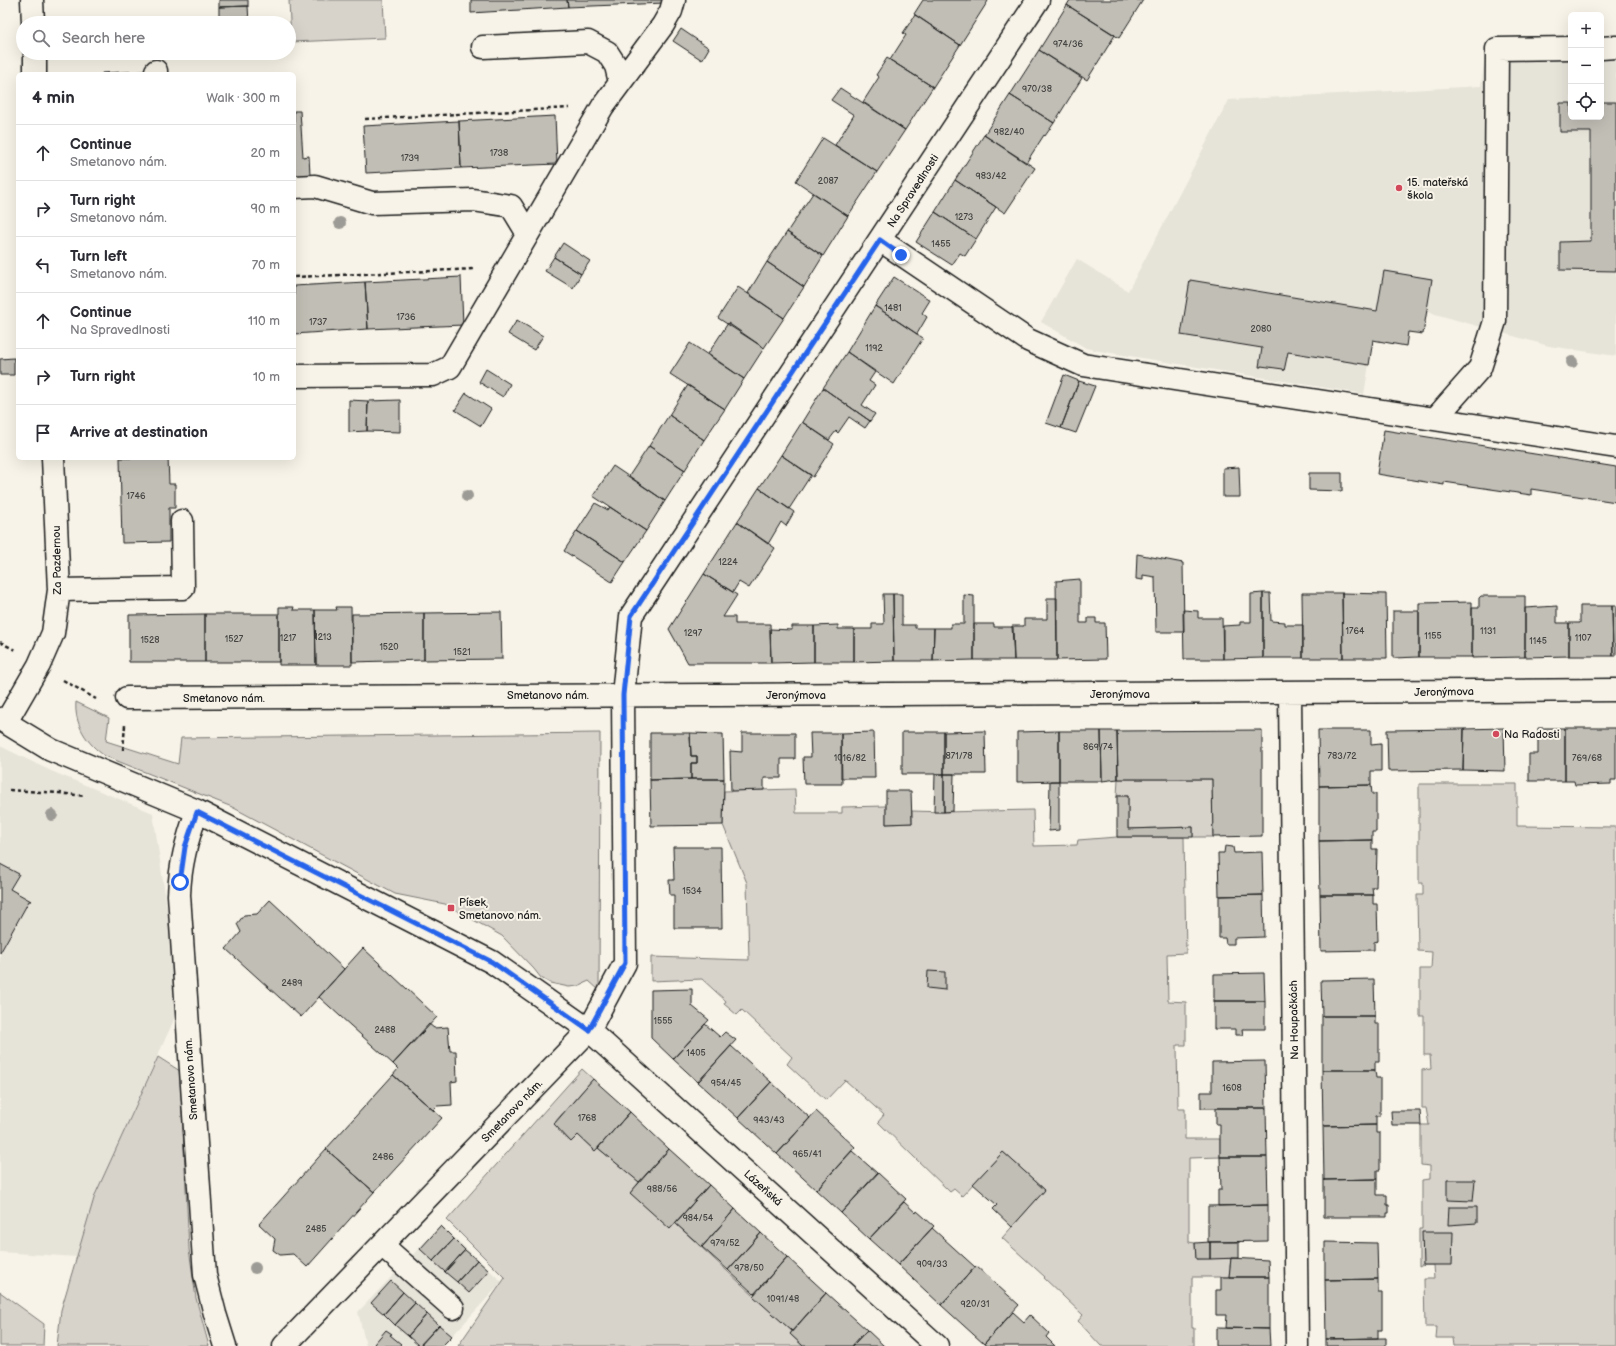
<!DOCTYPE html>
<meta charset="utf-8">
<style>
:root{--surface:#fff;--page:#f7f7f7;--text:#2b2b33;--muted:#7c7c81;--line:#e1e1e2}
body{margin:0;font-family:"Balsamiq Sans",sans-serif;background:var(--page);color:var(--text)}
.controls{position:absolute;right:12px;top:12px;display:grid;overflow:hidden;border-radius:6px;box-shadow:0 4px 16px #0002}
.controls button{width:36px;height:36px;display:grid;place-items:center;padding:0;border:0;border-bottom:1px solid var(--line);background:var(--surface);color:var(--text);font:20px sans-serif}
.stop{position:absolute;width:12px;height:12px;margin:-9px;border:3px solid #2563eb;border-radius:50%;background:#fff}
.stop.end{background:#2563eb;border-color:#fff;box-shadow:0 1px 4px #0008}
.list{margin:0;padding:0;list-style:none}
h2{display:flex;justify-content:space-between;align-items:center;height:52px;margin:0;padding:0 16px;font-size:17px}
h2 small{font-size:13px;font-weight:400;color:var(--muted)}
.list li{display:grid;grid-template-columns:26px 1fr auto;gap:12px;align-items:center;box-sizing:border-box;height:56px;padding:0 16px;border-top:1px solid var(--line)}
.list b{display:block;font-size:15px;white-space:nowrap}
.list p{margin:0;font-size:13px;white-space:nowrap;color:var(--muted)}
.list em{font-size:13px;font-style:normal;color:var(--muted)}
.icon{flex:none;width:22px;height:22px;fill:none;stroke:currentColor;stroke-width:2;stroke-linecap:round;stroke-linejoin:round}
.map{position:relative;flex:none;width:1616px;height:1346px;overflow:hidden}
.search{position:absolute;background:var(--surface);box-shadow:0 4px 16px #0002;left:16px;top:16px;width:280px;height:44px;display:flex;align-items:center;gap:10px;box-sizing:border-box;padding:0 14px;border-radius:22px;color:var(--muted);font-size:15px}
.panel{position:absolute;background:var(--surface);box-shadow:0 4px 16px #0002;left:16px;top:72px;width:280px;height:388px;border-radius:6px}
.map>svg:first-child{display:block}
.built{fill:#e6e3d9}
.green{fill:#d7d3cb;stroke:#7a7874}
.building{fill:#c0beb5;stroke:#1c1c1c}
.lines{fill:none;stroke-linecap:round;stroke-linejoin:round}
.minor-casing{stroke:#1c1c1c;stroke-width:25}
.path{stroke:#1c1c1c;stroke-width:2.5;stroke-dasharray:4 3;stroke-linecap:butt}
.minor{stroke:#f7f3e8;stroke-width:22}
.tree{fill:#9d9b95}
.route{stroke:#2563eb;stroke-width:5}
.poi-dot{fill:#d1495b;stroke:#f7f3e8;stroke-width:1.5}
.labels{text-anchor:middle;dominant-baseline:central;stroke-width:4;stroke-linejoin:round;paint-order:stroke}
.number-label{font-size:9px;fill:#454442}
.poi-label{font-size:11px;fill:#1c1c1c;stroke:#f7f3e8;text-anchor:start}
.street-label{font-size:11px;fill:#1c1c1c;stroke:#f7f3e8}
</style>
<div class="map">
<svg width="1616" height="1346" viewBox="0 0 1616 1346">
<rect width="100%" height="100%" fill="#f7f3e8"/>
<filter id="ink" filterUnits="userSpaceOnUse"><feTurbulence type="fractalNoise" baseFrequency=".025" numOctaves="2"/><feDisplacementMap in="SourceGraphic" scale="8" xChannelSelector="R" yChannelSelector="G"/><feConvolveMatrix kernelMatrix="1 2 1 2 8 2 1 2 1" color-interpolation-filters="sRGB"/></filter>
<g filter="url(#ink)">
<path class="built" d="M1487 41H1571V117H1601V41H1616V356L1549 346 1428 312 1423 334 1408 332 1405 346 1373 341 1364 394 1099 351 1086 348 1041 322 1077 259 1128 291 1229 100 1481 86Z
M0 746 51 771 153 813 181 1004 95 1195 77 1257 0 1252Z
M441 1225 502 1282 443 1346H366L358 1312Z"/>
<path class="green" d="M289 0H383L385 38 291 42Z
M76 702 109 718 106 741 178 764 181 738 600 733 599 990 589 981 578 986 569 987 550 983 541 978 534 969 502 936 445 904 395 894 232 807 105 756C87 744 74 724 76 702Z
M1118 779H1212L1213 837H1193V827L1128 829V796H1117Z
M1419 784H1517V826L1616 827V1346H1453L1452 1338H1436L1437 1327H1425L1424 1279H1434L1433 1265H1423L1419 1267V1229H1422V1180L1430 1179V1166L1421 1165V1125H1429L1426 1108H1422V1070L1431 1069 1430 1055H1424V1016H1420V969H1431L1432 952 1418 951 1417 895H1423V883H1419Z
M795 789 796 813H842V807L886 806V824L912 823V811L944 812 1033 810 1034 846 1077 845 1078 840 1117 837H1184L1186 953 1167 954 1168 1001 1186 1002V1045H1177L1178 1109H1185V1139H1220V1157L1189 1158V1242L1195 1243 1196 1259 1231 1258 1229 1277H1192V1328H1194V1346H1101L1078 1321 1083 1315 1044 1278 1045 1277 1002 1238 1045 1190 1003 1152 962 1196 954 1189 950 1192 878 1122 884 1115 845 1080 826 1100 787 1064 792 1057 742 1010 737 1015 724 1004 726 1001 702 979 651 981V957L749 960 747 883 723 825 724 791Z
M158 1057 180 1071 189 1249 196 1298 209 1346H57L61 1310 95 1195Z
M582 1069 593 1079 554 1123 559 1129 558 1130 571 1142 578 1135 595 1151 598 1148 621 1167 622 1166 639 1182 630 1193 675 1223 792 1331 790 1334 803 1346H458L505 1278 447 1220Z
M0 1292 44 1324 43 1346H0Z"/>
<path class="building" d="M219 0H248V6L219 7Z
M471 0H567L568 7 471 13Z
M567 0H664V3L568 7Z
M923 0H986L988 1 960 45 914 14Z
M1070 0H1143L1119 38 1067 5Z
M1067 5 1115 35 1087 80 1039 50Z
M248 6 249 23H219V7Z
M915 15 960 45 933 87 890 60 906 35 903 33Z
M681 29 709 48 702 60 673 41Z
M1039 50 1082 78 1054 123 1010 95Z
M887 58 933 87 905 130 863 102 879 77 876 75Z
M149 71V74H102V73Z
M840 88 905 130 877 172 835 145 854 115 831 100Z
M1010 95 1054 123 1045 136 1044 135 1026 163 984 135Z
M1601 102H1616V271L1560 270V242L1591 241V132H1560V103H1571V117H1601Z
M294 111H300L303 157 309 156 310 175 294 176Z
M555 116 557 164 461 168 459 121Z
M459 121 461 168 366 173 363 126Z
M984 135 1035 168 1005 213 955 180Z
M823 138 877 172 848 216 796 181Z
M955 180 996 207 976 239 935 212Z
M813 193 848 216 823 256 787 232Z
M935 212 976 239 965 256 960 253 952 265 916 242Z
M787 232 823 256 804 287 767 262Z
M563 243 590 261 581 274 554 257Z
M554 257 581 274 573 288 545 271Z
M767 262 804 287 784 318 748 293Z
M1384 271 1432 279 1423 334 1408 332 1406 346 1373 340 1369 365 1288 352 1284 371 1283 369 1261 366V367H1259L1262 348 1181 335 1190 280 1377 311Z
M461 277 463 325 368 329 365 282Z
M894 277 930 300 922 313 927 317 917 334 875 306Z
M365 282 368 329 294 334V286Z
M738 287 784 318 764 348 718 318Z
M875 306 923 338 894 384 847 352Z
M517 320 543 336 534 350 508 334Z
M728 323 764 348 744 379 708 354Z
M690 343 744 379 725 409 670 374Z
M847 352 875 372 869 381 875 385 862 405 875 414 870 421 823 388Z
M14 358V375H0V359Z
M486 369 510 384 503 397 479 382Z
M1064 375 1079 381 1061 428 1046 423Z
M1079 381 1095 386 1076 433 1061 428Z
M688 385 725 409 704 440 669 415Z
M823 388 870 421 865 428 849 417 838 433 836 431 829 440 802 422Z
M466 393 491 409 481 426 455 410Z
M349 400 368 401 367 431 349 432Z
M400 400V432L367 431 368 401Z
M669 415 704 440 685 470 649 446Z
M802 422 834 444 813 477 781 455Z
M1384 430 1616 467V502L1531 489V495L1444 482V485L1377 474Z
M649 446 685 470 665 501 629 476Z
M781 455 811 475 789 509 759 488Z
M120 458H168L169 484H175V508H169V542L122 543Z
M613 466 665 501 646 531 593 496Z
M1239 467 1240 497H1223V468Z
M1309 473H1342V491L1309 490Z
M759 488 794 512 786 526 781 522 768 544 737 522Z
M595 503 608 510 610 507 646 531 625 562 577 531Z
M737 522 775 548 749 588 739 582 733 592 704 574Z
M577 531 625 562 612 582 564 551Z
M1137 554 1183 563 1184 632H1156L1155 577 1143 575V580L1136 579Z
M704 574 737 595 723 617H735V624H770L771 663H688L669 629Z
M1080 579V623H1088V618H1096V623H1105L1106 659 1057 660 1056 581Z
M1263 593H1270L1271 621 1285 622V625H1303V658H1263Z
M1263 593V658L1223 659V626L1240 625V622H1251V594Z
M1302 593H1342L1343 658H1303Z
M1342 593 1386 594 1387 658H1343Z
M883 594H893L894 661 854 662V629H872V624H884Z
M893 594H902V625H915V628H934L933 661H894Z
M964 595 974 596V660L933 661 934 628H951V624H964Z
M1481 596H1525V657L1472 658V608H1479V598Z
M1047 598H1057V660H1014L1012 626H1024V619H1047Z
M1472 602V657H1419V603Z
M1557 606V623H1569V656L1525 657V608Z
M1580 606H1612L1613 656H1569V623H1580Z
M1612 606H1616V656H1613Z
M279 607H294L293 610H315L316 665H279Z
M336 607H351L352 665H316L315 610H337Z
M1183 610 1198 611V618H1222L1223 659H1184Z
M1393 611H1419V657L1393 658Z
M501 612 502 659 424 660V613Z
M424 613V660L352 662V614Z
M205 614H279V662H205Z
M205 614V662H129V615Z
M974 624H994V627H1013L1014 660H974Z
M838 625V629H854V662H814V626Z
M792 626H814V662L771 663 770 629 792 630Z
M1504 728 1505 771 1463 770 1464 729Z
M1538 728H1565V781H1529V754H1538Z
M1565 728H1616V780H1611V784L1575 785 1574 781H1565Z
M1464 729 1463 770 1388 771 1387 730Z
M1262 730V836L1213 837 1212 779H1118L1117 731Z
M1318 730H1371V745L1381 744V771H1371V785L1319 786Z
M985 731 986 774H944V732Z
M1059 731H1101L1102 781H1059Z
M1059 731V781L1017 782V732Z
M1101 731H1117L1118 779 1102 781Z
M874 732 875 778H841V733Z
M902 732H944V774H902Z
M650 733H690L691 756H697V763H691V779L650 780Z
M690 733 723 734 724 779H691V763H697V756H691Z
M742 733H795V759H781V778H764V790L731 791 730 751 742 752Z
M810 733H841L842 784H804L803 757H811Z
M935 774H944V812H934Z
M944 774H954L953 811 944 812Z
M691 779H724L723 825 651 826 650 780Z
M1050 781H1059V830L1049 831Z
M1371 785 1372 794H1376V832H1372V840L1319 841V786Z
M886 791H911L912 823 886 824Z
M1117 796H1128V829L1193 827V837H1117Z
M1372 840V849H1377L1376 887H1372L1373 895H1320L1319 841Z
M1225 846 1233 847 1234 853 1262 852 1263 895 1219 896 1218 853H1224Z
M673 847H721L722 928H674V895H670L669 880H674Z
M0 864 19 874 10 889 31 901H29L0 953Z
M1263 895 1264 937 1234 938V944H1226L1225 938H1219V896Z
M1320 895H1373V904H1377L1378 941 1374 942V950L1321 951Z
M270 900 344 969 301 1017 226 949 241 932 237 924 244 915 257 914Z
M363 948 437 1017 393 1064 319 997Z
M928 971 945 972V990L927 988Z
M1264 973 1265 1001H1214V974Z
M1374 979 1375 1016H1322L1321 980Z
M692 989V1006L709 1020 673 1059 651 1038V990Z
M1214 1001H1265V1029H1242L1243 1035H1235V1029H1214Z
M1322 1016H1375V1024H1379V1062H1375V1070H1322Z
M429 1024 434 1028 448 1027 450 1051H456L457 1081 451 1082 452 1105 437 1106 433 1110 393 1075 398 1069 393 1064Z
M705 1024 720 1037 725 1032 736 1040 698 1082 673 1059Z
M731 1046 771 1082 738 1118 698 1082Z
M1265 1061 1266 1108H1201V1092H1212V1062Z
M1322 1070H1375L1376 1078H1380V1116H1376V1125L1323 1126Z
M393 1075 442 1118 374 1192 326 1149Z
M593 1079 630 1112 595 1151 578 1135 571 1142 554 1124Z
M771 1082 810 1118 777 1154 738 1118Z
M1216 1108H1266L1267 1157H1220V1124H1216Z
M816 1111 855 1147 816 1190 777 1154Z
M1391 1111H1420L1421 1125H1392Z
M630 1112 669 1149 639 1182 598 1148Z
M1376 1125V1133H1380V1170H1377V1179L1324 1180 1323 1126Z
M326 1149 374 1192 307 1267 293 1254 280 1255 273 1250 275 1239 259 1224Z
M669 1149 709 1185 670 1229 630 1193Z
M852 1151 877 1173 841 1213 816 1190Z
M1003 1152 1045 1190 1012 1227 993 1209 997 1205 973 1184Z
M1220 1157H1267L1268 1205 1218 1206V1190H1221Z
M878 1173 906 1199 869 1239 841 1213Z
M1377 1179V1195H1387V1205H1389V1213H1387V1217H1324V1180Z
M1447 1180H1475L1473 1201 1447 1200Z
M709 1185 735 1209 702 1247 675 1223Z
M904 1202 916 1213 917 1211 934 1226 898 1265 869 1239Z
M1268 1205V1241L1208 1242V1206Z
M1449 1207H1477V1223L1448 1225Z
M735 1209 761 1233 728 1270 702 1247Z
M441 1226 454 1239 433 1261 420 1249Z
M932 1228 975 1267 941 1305 898 1265Z
M1422 1232H1453L1452 1265H1423Z
M761 1233 787 1257 754 1294 728 1270Z
M454 1239 465 1250 445 1272 433 1261Z
M1210 1242H1239V1258L1210 1259Z
M1210 1242V1259H1196L1195 1243Z
M1325 1242 1377 1243 1378 1279 1325 1280Z
M465 1250 477 1260 457 1282 445 1272Z
M787 1257 826 1293 792 1331 753 1296Z
M1231 1258 1268 1260 1269 1277H1229Z
M477 1260 489 1271 469 1293 457 1282Z
M976 1266 1019 1305 984 1344 941 1305Z
M1221 1277H1269V1329L1226 1328 1227 1315H1216V1290H1221Z
M1378 1279V1292H1382V1330H1378V1338L1326 1339 1325 1280Z
M391 1281 403 1292 384 1314 371 1303Z
M403 1292 415 1303 395 1325 384 1314Z
M826 1293 867 1330 852 1346H803L790 1334Z
M415 1303 427 1314 408 1336 395 1325Z
M1013 1312 1024 1322 1030 1315 1049 1333 1046 1337 1055 1346H987L984 1344Z
M427 1314 439 1325 419 1346 408 1336Z
M439 1325 452 1336 442 1346H420Z
M1216 1328 1269 1329 1270 1346H1216Z
M386 1330 392 1334 390 1335 401 1344 399 1346H376L374 1344Z
M867 1330 884 1346H852Z
M1386 1338V1346H1326V1339Z"/>
<g class="lines">
<defs>
<path id="minor" d="M32 0 33 23
M483 47 588 42 607 52 616 66 620 82
M1601 48 1616 47
M35 53V74
M156 71V74
M294 187 315 186 372 203 473 200 511 206 528 234
M880 240 1028 340 1083 365 1616 447
M294 376 433 375 450 367 603 106 663 25 671 11 674 0
M1435 419 1480 368 1495 321 1497 49 1571 48
M59 590 183 588 182 521
M1290 694 1297 1346
M127 698C624 695 1120 695 1616 690
M0 719 51 750 197 811 492 962 589 1030 937 1346
M6 722 39 665 53 633 59 590 53 458
M197 811C187 840 180 864 179 895L205 1275 215 1314 225 1346
M382 1245 453 1308
M284 1346 589 1030 625 963 623 695 631 616 1038 0"/>
</defs>
<use href="#minor" class="minor-casing"/>
<path class="path" d="M365 119 570 108
M294 277 475 269
M0 642 15 650
M63 680 96 699
M123 750 125 725
M9 790 59 793 84 796"/>
<use href="#minor" class="minor"/>
</g>
<g class="tree">
<circle cx="340" cy="223" r="6"/>
<circle cx="1572" cy="362" r="6"/>
<circle cx="467" cy="496" r="6"/>
<circle cx="52" cy="815" r="6"/>
<circle cx="255" cy="1268" r="6"/>
</g>
</g>
<g class="lines" filter="url(#ink)">
<path class="route" d="M180 882 185 847 197 812 492 962 589 1030 625 963 623 695 631 616 880 240 901 255"/>
</g>
<g class="poi-dot">
<circle cx="1399" cy="188" r="4"/>
<circle cx="1496" cy="734" r="4"/>
<rect x="447" y="904" width="8" height="8" rx="2"/>
</g>
<g class="labels">
<g class="number-label">
<text x="1068" y="44">974/36</text>
<text x="1037" y="89">970/38</text>
<text x="1009" y="132">982/40</text>
<text x="499" y="153">1738</text>
<text x="410" y="158">1739</text>
<text x="991" y="176">983/42</text>
<text x="828" y="181">2087</text>
<text x="964" y="217">1273</text>
<text x="941" y="244">1455</text>
<text x="893" y="308">1481</text>
<text x="406" y="317">1736</text>
<text x="318" y="322">1737</text>
<text x="1261" y="329">2080</text>
<text x="874" y="348">1192</text>
<text x="136" y="496">1746</text>
<text x="728" y="562">1224</text>
<text x="1355" y="631">1764</text>
<text x="1488" y="631">1131</text>
<text x="693" y="633">1297</text>
<text x="1433" y="636">1155</text>
<text x="323" y="637">1213</text>
<text x="288" y="638">1217</text>
<text x="1583" y="638">1107</text>
<text x="234" y="639">1527</text>
<text x="150" y="640">1528</text>
<text x="1538" y="641">1145</text>
<text x="389" y="647">1520</text>
<text x="462" y="652">1521</text>
<text x="1098" y="747">869/74</text>
<text x="959" y="756">871/78</text>
<text x="1342" y="756">783/72</text>
<text x="850" y="758">1016/82</text>
<text x="1587" y="758">769/68</text>
<text x="692" y="891">1534</text>
<text x="292" y="983">2489</text>
<text x="663" y="1021">1555</text>
<text x="385" y="1030">2488</text>
<text x="696" y="1053">1405</text>
<text x="726" y="1083">954/45</text>
<text x="1232" y="1088">1608</text>
<text x="587" y="1118">1768</text>
<text x="769" y="1120">943/43</text>
<text x="807" y="1154">965/41</text>
<text x="383" y="1157">2486</text>
<text x="662" y="1189">988/56</text>
<text x="698" y="1218">984/54</text>
<text x="316" y="1229">2485</text>
<text x="725" y="1243">979/52</text>
<text x="932" y="1264">909/33</text>
<text x="749" y="1268">978/50</text>
<text x="783" y="1299">1091/48</text>
<text x="975" y="1304">920/31</text>
</g>
<g class="poi-label">
<text x="1407" y="182">15. mateřská<tspan x="1407" dy="13">škola</tspan></text>
<text x="1504" y="734">Na Radosti</text>
<text x="459" y="902">Písek,<tspan x="459" dy="13">Smetanovo nám.</tspan></text>
</g>
<g class="street-label">
<text transform="translate(913 191) rotate(-57)">Na Spravedlnosti</text>
<text transform="translate(57 560) rotate(-91)">Za Pazdernou</text>
<text transform="translate(1444 692) rotate(-1)">Jeronýmova</text>
<text x="1120" y="694">Jeronýmova</text>
<text x="548" y="695">Smetanovo nám.</text>
<text x="796" y="695">Jeronýmova</text>
<text x="224" y="698">Smetanovo nám.</text>
<text transform="translate(1294 1020) rotate(-91)">Na Houpačkách</text>
<text transform="translate(191 1079) rotate(-94)">Smetanovo nám.</text>
<text transform="translate(512 1111) rotate(-46)">Smetanovo nám.</text>
<text transform="translate(763 1188) rotate(42)">Lázeňská</text>
</g>
</g>
</svg>
<div class="controls">
<button>+</button>
<button>−</button>
<button><svg class="icon" aria-label="locate" viewBox="0 0 24 24"><circle cx="12" cy="12" r="6"/><path d="M12 2v4M12 18v4M2 12h4M18 12h4"/></svg></button>
</div>
<div class="stop" style="left:180px;top:882px"></div>
<div class="stop end" style="left:901px;top:255px"></div>
<div class="search"><svg class="icon" aria-label="search" viewBox="0 0 24 24"><circle cx="10" cy="10" r="6"/><path d="M15 15l6 6"/></svg>Search here</div>
<section class="panel">
<h2>4 min<small>Walk · 300 m</small></h2>
<ul class="list">
<li><svg class="icon" aria-label="ahead" viewBox="0 0 24 24"><path d="M12 20V5M6 11l6-6 6 6"/></svg><div><b>Continue</b><p>Smetanovo nám.</p></div><em>20 m</em></li>
<li><svg class="icon" aria-label="right" viewBox="0 0 24 24"><path d="M7 20v-9h11M14 6l5 5-5 5"/></svg><div><b>Turn right</b><p>Smetanovo nám.</p></div><em>90 m</em></li>
<li><svg class="icon" aria-label="left" viewBox="0 0 24 24"><path d="M17 20v-9H6M10 6l-5 5 5 5"/></svg><div><b>Turn left</b><p>Smetanovo nám.</p></div><em>70 m</em></li>
<li><svg class="icon" aria-label="ahead" viewBox="0 0 24 24"><path d="M12 20V5M6 11l6-6 6 6"/></svg><div><b>Continue</b><p>Na Spravedlnosti</p></div><em>110 m</em></li>
<li><svg class="icon" aria-label="right" viewBox="0 0 24 24"><path d="M7 20v-9h11M14 6l5 5-5 5"/></svg><div><b>Turn right</b></div><em>10 m</em></li>
<li><svg class="icon" aria-label="arrive" viewBox="0 0 24 24"><path d="M6 21V4h12l-3 4 3 4H6"/></svg><div><b>Arrive at destination</b></div></li>
</ul>
</section>
</div>
